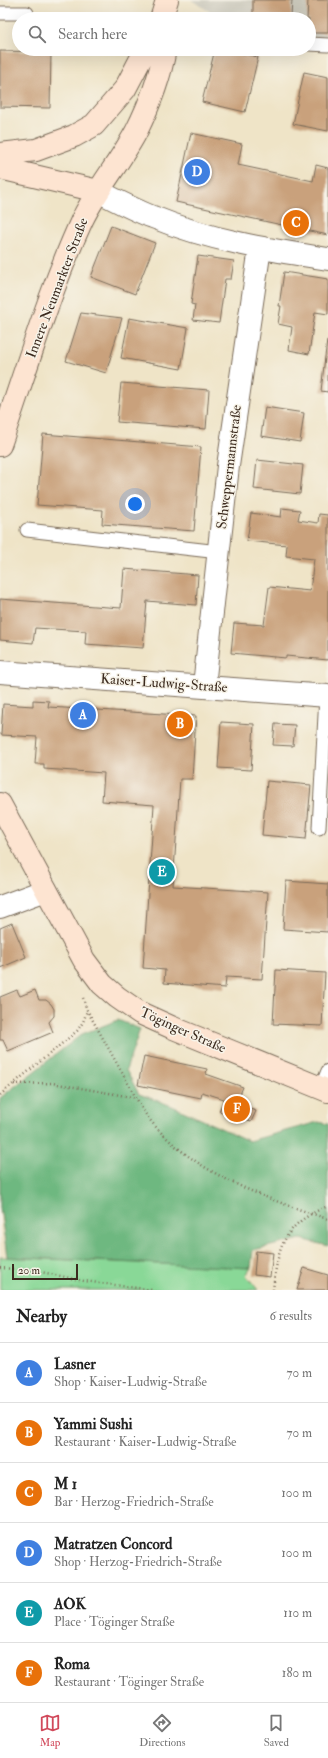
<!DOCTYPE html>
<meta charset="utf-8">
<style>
:root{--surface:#fff;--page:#f6f6f6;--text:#222;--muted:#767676;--line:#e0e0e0;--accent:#d1495b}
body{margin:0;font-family:"IM FELL Double Pica",serif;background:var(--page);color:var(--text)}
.scale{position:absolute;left:12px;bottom:10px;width:66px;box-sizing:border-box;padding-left:4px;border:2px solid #3b2a1e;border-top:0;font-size:11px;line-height:14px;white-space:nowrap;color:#3b2a1e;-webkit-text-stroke:3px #f7f3e8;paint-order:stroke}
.you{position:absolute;left:135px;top:504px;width:14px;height:14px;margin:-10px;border:3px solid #fff;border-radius:50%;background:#1a73e8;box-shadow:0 0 0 6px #1a73e833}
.badge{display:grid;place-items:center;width:26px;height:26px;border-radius:50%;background:var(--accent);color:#fff;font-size:13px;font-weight:700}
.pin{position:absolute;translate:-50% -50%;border:2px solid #fff;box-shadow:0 1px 4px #0006}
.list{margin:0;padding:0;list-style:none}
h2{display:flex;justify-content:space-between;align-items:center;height:52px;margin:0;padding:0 16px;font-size:17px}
h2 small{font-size:13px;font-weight:400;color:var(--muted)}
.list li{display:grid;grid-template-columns:26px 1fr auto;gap:12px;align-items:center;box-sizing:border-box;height:60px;padding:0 16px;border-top:1px solid var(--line)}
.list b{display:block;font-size:15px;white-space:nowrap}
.list p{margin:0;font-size:13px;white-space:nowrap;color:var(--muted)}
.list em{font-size:13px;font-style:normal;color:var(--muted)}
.icon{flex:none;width:22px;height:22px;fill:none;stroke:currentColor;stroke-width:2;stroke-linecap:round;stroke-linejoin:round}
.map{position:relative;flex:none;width:328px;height:1290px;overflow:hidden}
.search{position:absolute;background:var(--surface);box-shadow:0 4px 16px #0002;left:12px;right:12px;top:12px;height:44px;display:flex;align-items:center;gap:10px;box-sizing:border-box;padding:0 14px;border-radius:22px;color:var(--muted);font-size:15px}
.sheet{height:412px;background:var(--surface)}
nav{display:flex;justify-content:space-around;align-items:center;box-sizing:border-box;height:56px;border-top:1px solid var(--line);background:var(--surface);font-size:11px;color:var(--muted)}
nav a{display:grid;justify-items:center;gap:2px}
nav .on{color:var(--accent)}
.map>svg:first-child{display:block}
.industrial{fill:#c7c5b8}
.green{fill:#89d897;stroke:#62815a}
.forest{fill:#6eb880;stroke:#54714f}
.building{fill:#c9a17b}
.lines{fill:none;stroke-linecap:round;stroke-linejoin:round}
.lane-casing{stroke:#7a6b59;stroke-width:15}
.street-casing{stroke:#7a6b59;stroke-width:24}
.secondary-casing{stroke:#7a6b59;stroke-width:24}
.path{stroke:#7a6b59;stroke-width:2.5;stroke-dasharray:1 3;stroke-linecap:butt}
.lane{stroke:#fff;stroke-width:13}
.street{stroke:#fff;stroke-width:22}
.secondary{stroke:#fde4d1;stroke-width:22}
.labels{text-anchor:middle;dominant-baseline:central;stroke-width:3;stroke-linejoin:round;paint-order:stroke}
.street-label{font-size:14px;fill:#3b2a1e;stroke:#f7f3e8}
</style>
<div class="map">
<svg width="328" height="1290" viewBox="0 0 328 1290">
<rect width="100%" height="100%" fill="#f7f3e8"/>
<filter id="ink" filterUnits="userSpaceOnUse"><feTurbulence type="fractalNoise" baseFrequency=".025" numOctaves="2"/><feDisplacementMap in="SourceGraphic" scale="8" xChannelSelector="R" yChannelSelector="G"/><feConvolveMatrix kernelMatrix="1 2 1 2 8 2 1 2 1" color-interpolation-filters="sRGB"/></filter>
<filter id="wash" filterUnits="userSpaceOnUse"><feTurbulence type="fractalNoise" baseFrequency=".012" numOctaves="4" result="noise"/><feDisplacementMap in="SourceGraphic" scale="16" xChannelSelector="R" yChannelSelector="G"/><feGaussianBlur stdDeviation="0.9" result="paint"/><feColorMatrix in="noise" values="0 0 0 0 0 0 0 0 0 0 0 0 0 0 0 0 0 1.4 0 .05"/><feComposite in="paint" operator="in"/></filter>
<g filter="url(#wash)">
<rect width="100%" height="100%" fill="#efe4c7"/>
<path class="industrial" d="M191 0H328V39L309 38V19H222Z"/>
<path class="green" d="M0 1257 251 1268 246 1275 258 1290H0Z"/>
<path class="forest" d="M118 1020 140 1029 126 1070 139 1094 172 1106 249 1141 318 1122 328 1124V1246L301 1239 253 1250 251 1268 7 1257 0 1207V1098L82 1034Z"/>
<g id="blocks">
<path class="building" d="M253 0H292L291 17 253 15Z
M308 0H328V33H309V19H307Z
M215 49H222L258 57 245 112 202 102Z
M0 51 51 52 50 108 0 107Z
M304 72 328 77V131L293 124Z
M191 133 242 144 238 165 313 181 316 165 328 168V235L176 202Z
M111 226 155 243 135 294 91 277Z
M198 256 234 261 231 279H225L219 323 193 320 195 305 191 304Z
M284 272 328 279V314L315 312 309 354 289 350 292 327 278 324 281 306H279Z
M81 313 122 318 106 373 66 361Z
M129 318 188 328 181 369 121 358Z
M327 340H328V392L321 391Z
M121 383 209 390 206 429 117 422Z
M265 407 304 413 300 442 261 436Z
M43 434 201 447 194 531 102 524 103 510 37 505Z
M257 460 303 465 300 494 254 489Z
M282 508 300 510 298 520 318 523 319 514 328 515V660L286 656V658L231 653 234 623 264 625 269 587 310 591 314 559 286 556 287 545 247 541 251 513 281 517Z
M124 569 198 575 196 605 147 601 143 648 85 644 86 631 35 628 33 643 0 640V599L121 608Z
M33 700 49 701 48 707 196 716 192 779H180L173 886 268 892 262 979 226 977 225 988 164 983 165 970 143 968 154 805 102 801 104 773 44 769V764H35L37 737 1 735 3 704 33 706Z
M221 722 254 724 251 770 218 768Z
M275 724 295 725 293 746 273 745Z
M267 781 311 785 306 839 262 835Z
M286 881 328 884V932L283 929Z
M12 923 26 957 0 968V928Z
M276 970 325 973 322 1026 273 1024Z
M17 990 20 996 35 990 39 1000H46L51 1004 54 1009V1016L49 1022 53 1032 8 1051 3 1040H0V997Z
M144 1056 207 1069 206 1074 243 1087 236 1104 256 1111 251 1122 219 1111 224 1099 202 1092 201 1098 138 1085Z
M256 1251 273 1253 270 1277 254 1275Z
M304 1268 328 1275V1290H297Z"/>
</g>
</g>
<g filter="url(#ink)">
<use href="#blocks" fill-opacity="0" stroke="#7a6b59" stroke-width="1"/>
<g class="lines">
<defs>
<path id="lane" d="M0 13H27
M309 44 328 45
M27 530 219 552
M319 828 326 696
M321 1088 328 1071"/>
<path id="street" d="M98 191C116 200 134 210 153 217 209 240 269 250 328 259
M0 672 328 696
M204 686 228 466 260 248
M0 907 46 890"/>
<path id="secondary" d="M161 19 167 0
M0 154 36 150 74 136 94 125 125 89 146 49
M0 168 98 191
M0 445C26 370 49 292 82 220 97 189 120 162 136 132 149 106 160 78 165 49
M0 804 84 960 102 984 117 997 140 1013 171 1027 328 1091"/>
</defs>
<use href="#lane" class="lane-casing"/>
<use href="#street" class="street-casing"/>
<use href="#secondary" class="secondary-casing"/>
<path class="path" d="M83 998 87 1010 144 1112C186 1171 261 1197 328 1219
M14 1084 52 1083 137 1098
M0 1095 77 1031 83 1022 87 1011
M0 1268 32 1270 84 1281 153 1290
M273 1290C278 1245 284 1224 328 1206"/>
<use href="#lane" class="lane"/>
<use href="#street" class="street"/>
<use href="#secondary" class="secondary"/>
</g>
</g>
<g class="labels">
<g class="street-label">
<text transform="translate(57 288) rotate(-69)">Innere Neumarkter Straße</text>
<text transform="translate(229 467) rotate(-83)">Schweppermannstraße</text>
<text transform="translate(164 683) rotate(4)">Kaiser-Ludwig-Straße</text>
<text transform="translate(183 1030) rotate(24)">Töginger Straße</text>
</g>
</g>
</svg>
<div class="scale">20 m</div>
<div class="you"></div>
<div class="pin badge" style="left:83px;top:715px;background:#3f7fe0">A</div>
<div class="pin badge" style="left:180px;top:724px;background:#e8710a">B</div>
<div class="pin badge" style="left:296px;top:223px;background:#e8710a">C</div>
<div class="pin badge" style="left:197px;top:172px;background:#3f7fe0">D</div>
<div class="pin badge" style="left:162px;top:872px;background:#0f9aa8">E</div>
<div class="pin badge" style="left:237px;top:1109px;background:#e8710a">F</div>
<div class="search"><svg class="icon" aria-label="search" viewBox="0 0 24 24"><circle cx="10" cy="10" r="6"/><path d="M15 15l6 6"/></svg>Search here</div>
</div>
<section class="sheet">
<h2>Nearby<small>6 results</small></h2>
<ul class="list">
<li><span class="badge" style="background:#3f7fe0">A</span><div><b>Lasner</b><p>Shop · Kaiser-Ludwig-Straße</p></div><em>70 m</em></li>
<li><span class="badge" style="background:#e8710a">B</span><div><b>Yammi Sushi</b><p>Restaurant · Kaiser-Ludwig-Straße</p></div><em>70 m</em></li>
<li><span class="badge" style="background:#e8710a">C</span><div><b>M 1</b><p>Bar · Herzog-Friedrich-Straße</p></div><em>100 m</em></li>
<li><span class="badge" style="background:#3f7fe0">D</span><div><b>Matratzen Concord</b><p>Shop · Herzog-Friedrich-Straße</p></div><em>100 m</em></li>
<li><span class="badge" style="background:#0f9aa8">E</span><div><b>AOK</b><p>Place · Töginger Straße</p></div><em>110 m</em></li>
<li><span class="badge" style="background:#e8710a">F</span><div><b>Roma</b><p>Restaurant · Töginger Straße</p></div><em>180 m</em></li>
</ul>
</section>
<nav>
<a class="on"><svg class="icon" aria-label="map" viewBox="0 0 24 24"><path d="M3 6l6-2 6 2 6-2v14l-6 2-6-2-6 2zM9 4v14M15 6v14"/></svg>Map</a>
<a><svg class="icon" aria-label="directions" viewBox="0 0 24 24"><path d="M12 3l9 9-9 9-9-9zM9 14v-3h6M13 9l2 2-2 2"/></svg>Directions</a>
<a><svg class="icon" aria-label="saved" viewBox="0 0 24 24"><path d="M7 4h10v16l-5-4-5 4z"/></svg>Saved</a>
</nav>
